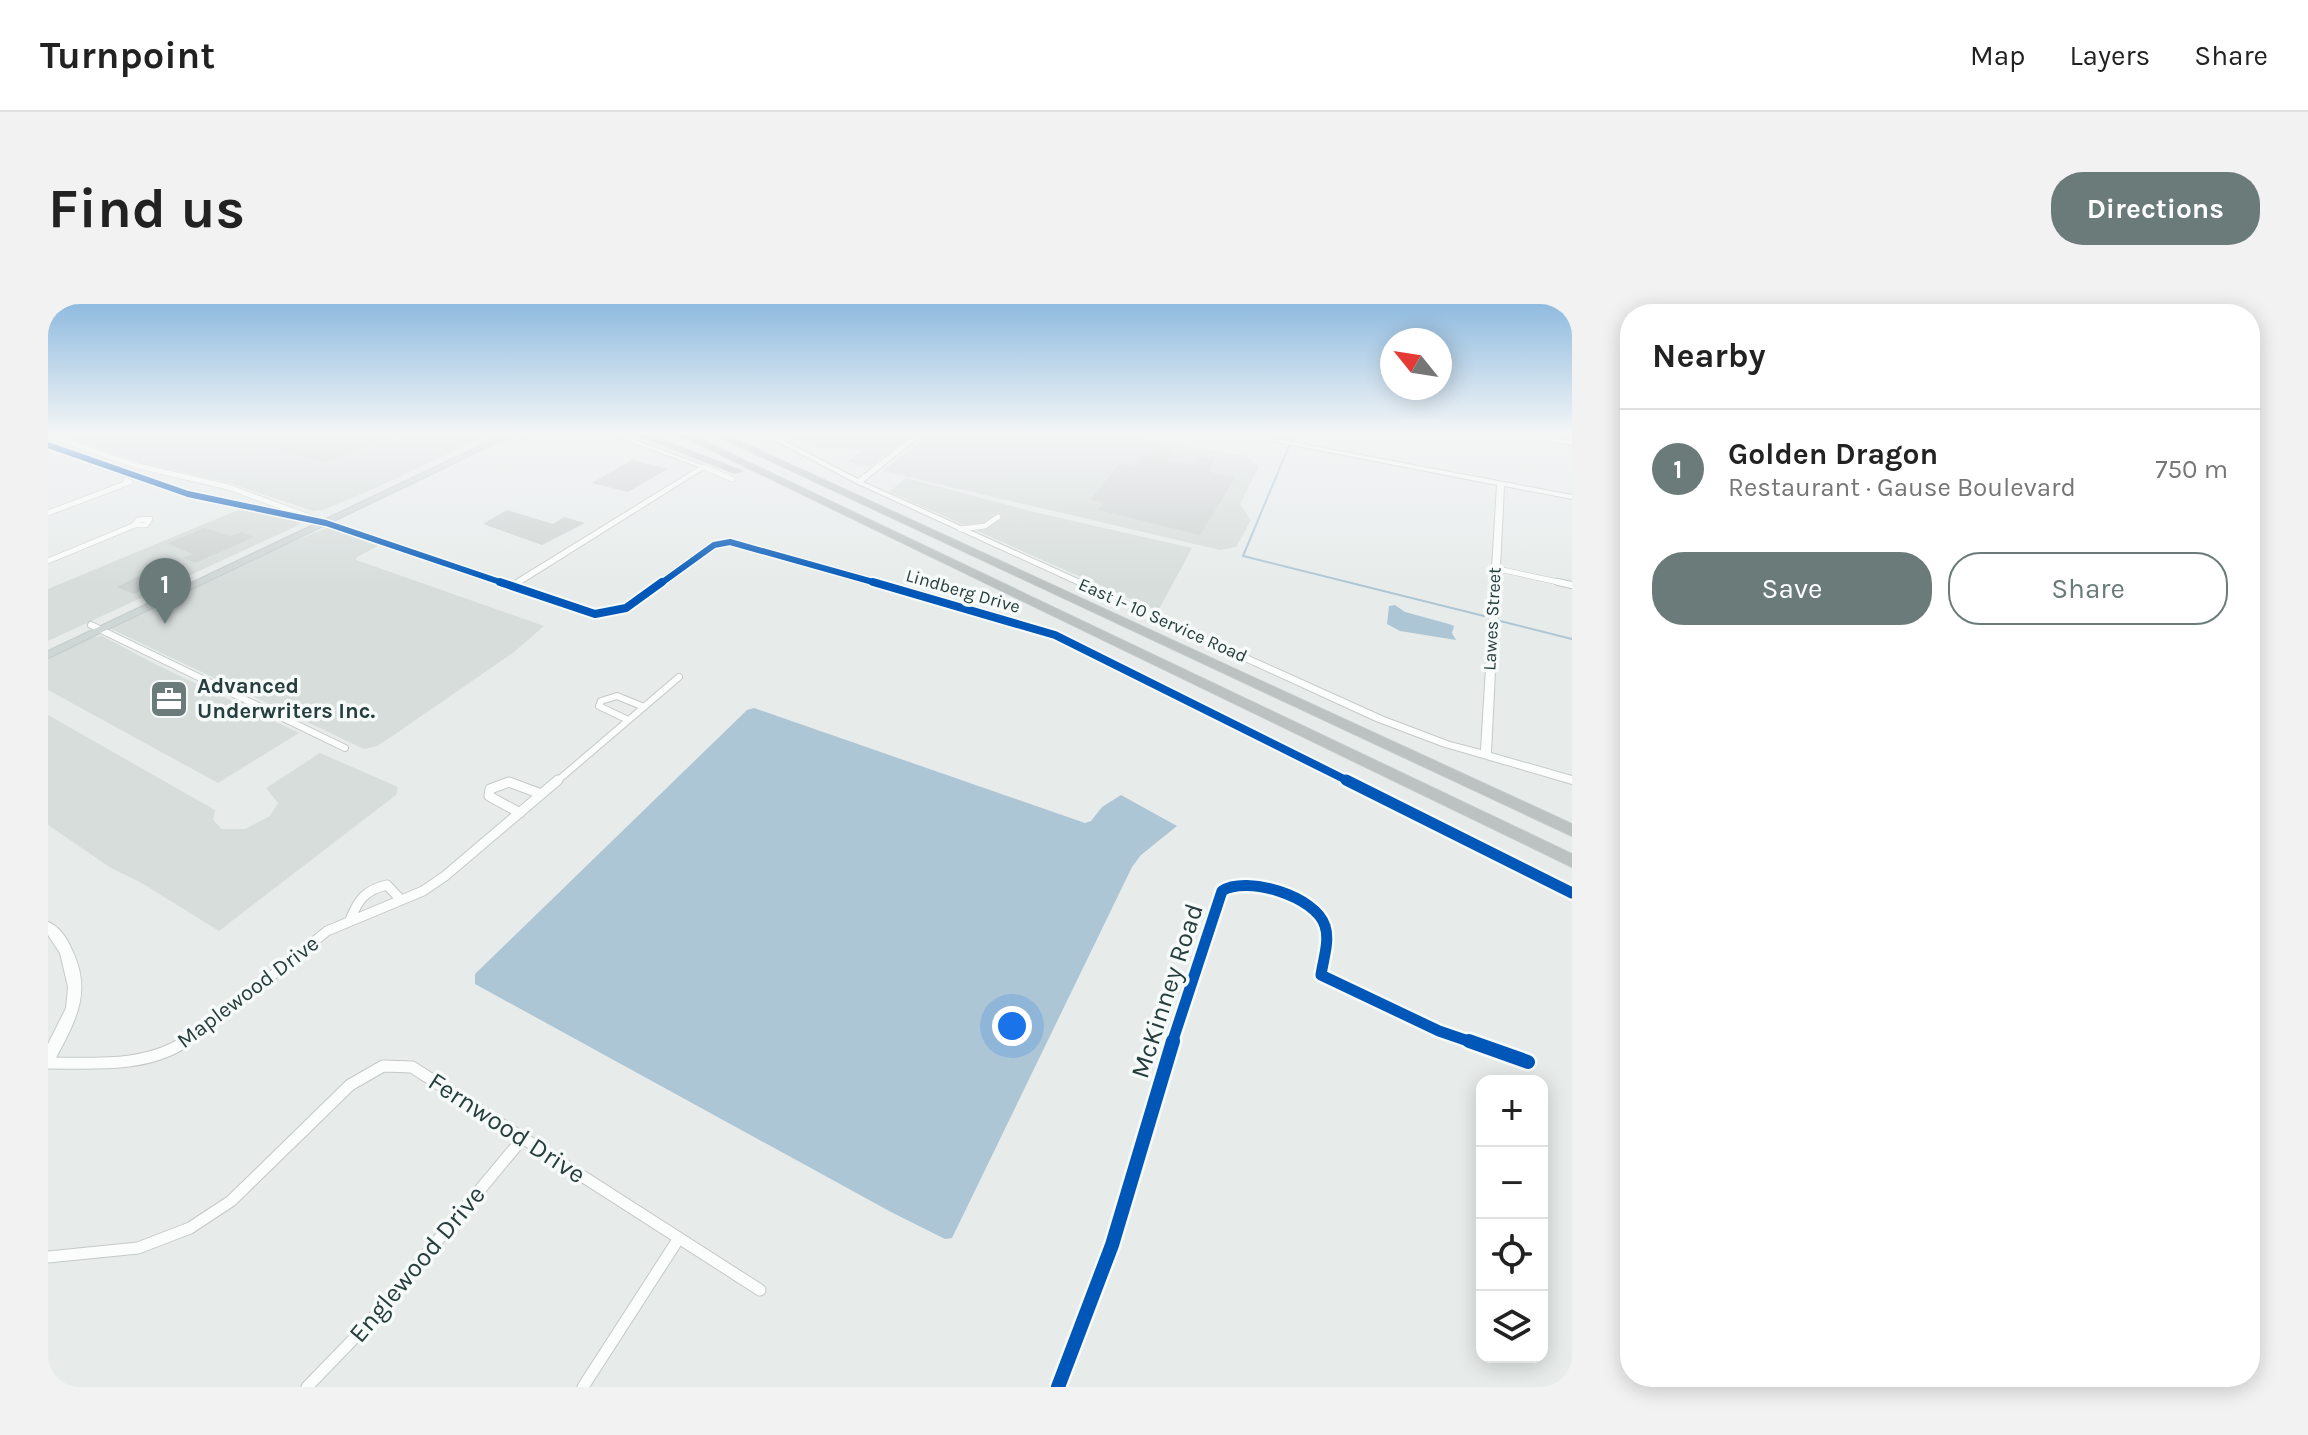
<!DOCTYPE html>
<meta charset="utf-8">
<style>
:root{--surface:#fff;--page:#f2f2f2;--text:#222;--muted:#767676;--line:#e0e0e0;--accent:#6a7b7a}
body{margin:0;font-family:Karla,sans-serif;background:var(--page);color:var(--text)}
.controls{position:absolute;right:24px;bottom:24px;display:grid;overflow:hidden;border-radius:16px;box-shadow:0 4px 20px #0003}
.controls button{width:72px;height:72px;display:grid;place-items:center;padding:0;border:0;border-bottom:2px solid var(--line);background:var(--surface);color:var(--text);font:40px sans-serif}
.compass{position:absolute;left:1332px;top:24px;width:72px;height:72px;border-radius:50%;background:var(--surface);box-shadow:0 4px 20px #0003;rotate:300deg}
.you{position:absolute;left:964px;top:722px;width:28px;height:28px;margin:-20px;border:6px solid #fff;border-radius:50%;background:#1a73e8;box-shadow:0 0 0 12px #1a73e833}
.badge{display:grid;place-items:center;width:52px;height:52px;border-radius:50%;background:var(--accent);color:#fff;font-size:26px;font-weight:700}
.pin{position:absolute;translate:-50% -66px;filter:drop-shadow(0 2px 4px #0008)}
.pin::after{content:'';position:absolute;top:42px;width:28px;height:24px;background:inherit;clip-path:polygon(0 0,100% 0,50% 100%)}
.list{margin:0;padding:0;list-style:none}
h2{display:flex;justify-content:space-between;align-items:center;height:104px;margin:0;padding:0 32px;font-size:34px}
h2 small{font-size:26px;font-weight:400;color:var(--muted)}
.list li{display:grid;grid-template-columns:52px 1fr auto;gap:24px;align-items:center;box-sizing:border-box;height:120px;padding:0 32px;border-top:2px solid var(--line)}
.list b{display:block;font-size:30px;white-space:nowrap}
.list p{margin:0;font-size:26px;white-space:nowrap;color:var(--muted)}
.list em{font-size:26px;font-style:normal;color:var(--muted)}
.actions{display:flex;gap:16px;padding:24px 32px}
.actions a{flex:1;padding:18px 0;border:2px solid var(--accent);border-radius:32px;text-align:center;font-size:28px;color:var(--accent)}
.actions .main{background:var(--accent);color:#fff}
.icon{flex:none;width:44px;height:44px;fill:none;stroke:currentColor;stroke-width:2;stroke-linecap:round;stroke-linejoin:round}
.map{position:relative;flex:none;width:1524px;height:1083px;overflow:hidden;border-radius:32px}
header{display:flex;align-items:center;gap:48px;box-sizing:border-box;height:112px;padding:0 40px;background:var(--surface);border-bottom:2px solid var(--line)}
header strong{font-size:38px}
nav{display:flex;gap:44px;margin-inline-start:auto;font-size:28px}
.intro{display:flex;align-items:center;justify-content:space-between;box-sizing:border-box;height:192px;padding:0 48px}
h1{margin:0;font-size:56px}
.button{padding:20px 36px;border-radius:32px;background:var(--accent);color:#fff;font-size:28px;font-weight:700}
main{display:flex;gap:48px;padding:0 48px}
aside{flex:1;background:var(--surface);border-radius:32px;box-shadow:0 4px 20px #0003}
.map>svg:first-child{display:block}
.built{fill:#d6dddb}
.water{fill:#adc6d5}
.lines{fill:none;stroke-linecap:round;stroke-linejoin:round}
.stream{stroke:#adc6d5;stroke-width:2}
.building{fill:#ced3d2}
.street-far3-casing{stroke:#c4c9c8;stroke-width:6}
.street-far2-casing{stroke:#c4c9c8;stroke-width:8}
.street-far1-casing{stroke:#c4c9c8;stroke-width:11}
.street-casing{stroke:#c4c9c8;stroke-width:13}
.secondary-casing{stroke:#c4cac9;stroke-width:2}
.primary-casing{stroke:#c3caca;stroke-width:2}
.highway-casing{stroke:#c3caca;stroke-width:2}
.street-far3{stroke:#fbfcfc;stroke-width:5}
.street-far2{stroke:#fbfcfc;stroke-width:6}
.street-far1{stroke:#fbfcfc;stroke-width:9}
.street{stroke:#fbfcfc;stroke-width:11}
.secondary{fill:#fbfcfc;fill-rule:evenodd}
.primary{fill:#cfd6d6;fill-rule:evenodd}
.highway{fill:#bcc2c2;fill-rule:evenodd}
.cycleway-far3-casing{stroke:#f6faf9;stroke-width:9}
.cycleway-far2-casing{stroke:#f6faf9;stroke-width:12}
.cycleway-far1-casing{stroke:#f6faf9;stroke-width:16}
.cycleway-casing{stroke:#f6faf9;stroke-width:19}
.cycleway-far3{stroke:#0057b8;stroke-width:6}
.cycleway-far2{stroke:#0057b8;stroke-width:8}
.cycleway-far1{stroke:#0057b8;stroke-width:11}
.cycleway{stroke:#0057b8;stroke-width:14}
.labels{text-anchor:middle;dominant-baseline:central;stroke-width:7;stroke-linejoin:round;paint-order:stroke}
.far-street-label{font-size:18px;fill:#263e3d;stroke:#f6faf9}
.poi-label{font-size:22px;font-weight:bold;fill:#263e3d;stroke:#f6faf9;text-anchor:start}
.street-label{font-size:22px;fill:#263e3d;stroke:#f6faf9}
.near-street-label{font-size:26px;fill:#263e3d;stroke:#f6faf9}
</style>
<header>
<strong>Turnpoint</strong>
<nav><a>Map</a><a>Layers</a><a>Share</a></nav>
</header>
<div class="intro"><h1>Find us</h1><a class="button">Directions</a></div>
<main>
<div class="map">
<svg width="1524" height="1083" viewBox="0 0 1524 1083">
<rect width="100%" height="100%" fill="#e7eceb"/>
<path class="built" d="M25 129H322L350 136 366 129H410L433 134 330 183 275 206 265 207 181 179 92 159 17 132Z
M737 129H868L822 163 799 158 813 147 798 144 777 145 759 141Z
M883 129H1091L1094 135 1197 152 1211 162 1192 200 1203 216 1188 243 1172 246 835 167Z
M858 174 986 208 1144 244 1110 307 841 188Z
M190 206 228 209 251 217V221L0 337V285Z
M281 223 330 242 309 253 308 256 496 322 466 348 346 431 329 442 316 445 63 325 239 240Z
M54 332 105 359 251 429 170 479 0 386V354L42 334Z
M0 411 167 506 165 516 174 525H197L222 512 230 499 218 484 272 449 350 483 348 491 171 627 92 578 63 564 0 521Z"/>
<path class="water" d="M1347 301 1357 308 1401 320 1406 322 1404 329 1408 336 1352 327 1339 320 1341 302Z
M706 404 1037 519 1043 517 1054 503 1073 491 1129 522 1093 551 1084 563 904 934 897 935 843 908 427 680V670L699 406Z"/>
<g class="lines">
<path class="stream" d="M1243 138 1247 129
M1241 142 1195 252 1436 312
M1452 317 1524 335"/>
</g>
<path class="building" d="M262 129 297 133V129H347L278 159 225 144Z
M1108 145 1125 148 1119 156 1145 161 1151 153 1166 156 1162 168 1187 174 1152 231 1050 206 1056 199 1042 196 1072 159 1086 162 1095 151 1102 152Z
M584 156 620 165 580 188 544 179Z
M459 206 505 220 516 213 537 219 494 241 435 220Z
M156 224 183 232 194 228 206 233 147 259 135 254 144 250 120 239Z
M110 262 129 270 86 290 69 283Z"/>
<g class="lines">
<defs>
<path id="street-far3" d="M0 131 86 161 180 183 278 219
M0 141 140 190 277 219
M656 163 684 175
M0 209 82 178 78 176
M102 215 98 221H86L90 216Z
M912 225 937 222 950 213
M0 257 87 221
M1446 264 1519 280"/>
<path id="street-far2" d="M1510 278 1524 281
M43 321 297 444
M580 416 551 402 553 397 569 392 596 403
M508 478 631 373"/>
<path id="street-far1" d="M472 509 441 492 442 485 461 478 493 490
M302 616C310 596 317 586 339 581L353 596
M135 739 167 718 279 627 375 587 397 572 510 476
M1124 739 1174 587C1198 571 1268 592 1277 622 1282 637 1275 656 1273 671L1391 727 1426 739"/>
<path id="street" d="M1421 737 1480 758
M0 759C46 759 98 764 138 737
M0 953 90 944 142 924 183 897 302 781 335 762 364 763 712 986
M259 1083 320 1020 475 834
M535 1083 631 934
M1010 1083 1064 941 1125 737"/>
<path id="secondary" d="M451 129 476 131 490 129 477 135Z
M559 129H568L659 163 471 281 548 307 566 305 575 302 663 239 682 236 950 310 1010 329 1524 583V594L1004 333 944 314 682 240 668 243 581 306 568 311 547 313 274 219 281 217 463 279 651 163Z
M713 129H721L810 175 869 129H876L815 178 1336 413 1402 438 1433 446 1449 181 1183 129H1196L1524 191V195L1456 182 1443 449 1524 472V480L1394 442 1328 417 808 179Z
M1458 129H1472L1524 137V141Z
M0 618C12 623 19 634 24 646 46 691 25 720 5 760L0 762V740L18 704 20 683 12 649 0 631Z"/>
<path id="primary" d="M459 129H469L0 354V347Z"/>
<path id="highway" d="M585 129H596L694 167 686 169Z
M628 129H639L1524 550V563Z
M663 129H674L1524 520V532Z"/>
</defs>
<use href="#street-far3" class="street-far3-casing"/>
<use href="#street-far2" class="street-far2-casing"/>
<use href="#street-far1" class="street-far1-casing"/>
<use href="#street" class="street-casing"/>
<use href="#secondary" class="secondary-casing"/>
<use href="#primary" class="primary-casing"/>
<use href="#highway" class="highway-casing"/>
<use href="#street-far3" class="street-far3"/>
<use href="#street-far2" class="street-far2"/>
<use href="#street-far1" class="street-far1"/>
<use href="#street" class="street"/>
<use href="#secondary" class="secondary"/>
<use href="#primary" class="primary"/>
<use href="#highway" class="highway"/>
<defs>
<path id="cycleway-far3" d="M0 141 140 190 278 219 458 280
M612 280 666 241 682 238 832 280"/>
<path id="cycleway-far2" d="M452 278 547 310 578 304 614 278
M825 278 1007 331 1302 478"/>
<path id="cycleway-far1" d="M1298 476 1524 589
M1124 739 1174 587C1198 571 1268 592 1277 622 1282 637 1275 656 1273 671L1391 727 1426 739"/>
<path id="cycleway" d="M1421 737 1480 758
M1010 1083 1064 941 1125 737"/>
</defs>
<use href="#cycleway-far3" class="cycleway-far3-casing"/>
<use href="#cycleway-far2" class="cycleway-far2-casing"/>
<use href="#cycleway-far1" class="cycleway-far1-casing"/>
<use href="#cycleway" class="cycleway-casing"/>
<use href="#cycleway-far3" class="cycleway-far3"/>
<use href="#cycleway-far2" class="cycleway-far2"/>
<use href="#cycleway-far1" class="cycleway-far1"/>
<use href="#cycleway" class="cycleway"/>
</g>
<linearGradient id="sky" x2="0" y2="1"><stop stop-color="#90bbe0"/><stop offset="0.46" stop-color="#f4f6f6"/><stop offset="1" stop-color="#f4f6f6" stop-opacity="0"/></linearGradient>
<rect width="1524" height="280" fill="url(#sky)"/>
<defs>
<symbol id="office-square" viewBox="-11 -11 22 22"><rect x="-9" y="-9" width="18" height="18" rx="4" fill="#6a7b7a" stroke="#f6faf9"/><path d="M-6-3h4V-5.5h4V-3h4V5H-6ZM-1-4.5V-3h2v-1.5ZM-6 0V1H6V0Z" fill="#fff"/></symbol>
</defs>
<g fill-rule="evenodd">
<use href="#office-square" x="99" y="373" width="44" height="44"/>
</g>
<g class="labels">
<g class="far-street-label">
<text transform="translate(915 287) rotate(16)">Lindberg Drive</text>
<text transform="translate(1444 315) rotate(-87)">Lawes Street</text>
<text transform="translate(1115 316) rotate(24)">East I- 10 Service Road</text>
</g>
<g class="poi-label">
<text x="149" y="382">Advanced<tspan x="149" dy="25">Underwriters Inc.</tspan></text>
</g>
<g class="street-label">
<text transform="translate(200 688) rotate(-37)">Maplewood Drive</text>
</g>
<g class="near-street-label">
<text transform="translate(1119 687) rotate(-72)">McKinney Road</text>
<text transform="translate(459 824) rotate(33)">Fernwood Drive</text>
<text transform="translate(369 960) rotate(-50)">Englewood Drive</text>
</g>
</g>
</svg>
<div class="controls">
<button>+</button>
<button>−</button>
<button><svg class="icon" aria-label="locate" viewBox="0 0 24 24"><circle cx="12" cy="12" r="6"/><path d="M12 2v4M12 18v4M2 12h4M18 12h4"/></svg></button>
<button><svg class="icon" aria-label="layers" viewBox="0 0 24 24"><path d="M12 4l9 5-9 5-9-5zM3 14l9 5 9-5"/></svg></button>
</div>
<svg class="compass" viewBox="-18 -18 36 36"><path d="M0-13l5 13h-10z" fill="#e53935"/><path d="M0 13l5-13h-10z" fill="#767676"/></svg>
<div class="you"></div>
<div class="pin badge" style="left:117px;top:320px">1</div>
</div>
<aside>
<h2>Nearby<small></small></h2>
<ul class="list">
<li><span class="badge">1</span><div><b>Golden Dragon</b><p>Restaurant · Gause Boulevard</p></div><em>750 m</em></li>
</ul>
<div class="actions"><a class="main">Save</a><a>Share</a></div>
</aside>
</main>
